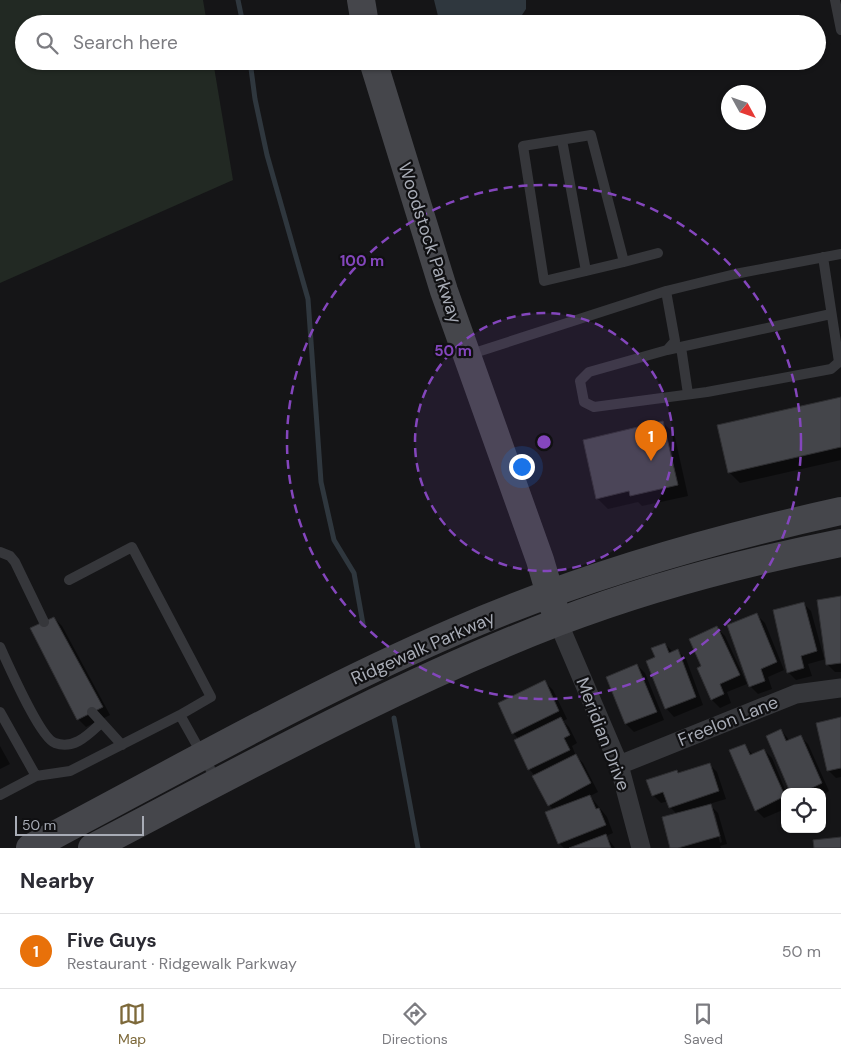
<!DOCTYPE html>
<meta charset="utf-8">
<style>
:root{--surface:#fff;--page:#f2f2f3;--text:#2b2b33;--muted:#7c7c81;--line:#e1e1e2;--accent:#7d693a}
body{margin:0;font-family:"DM Sans",sans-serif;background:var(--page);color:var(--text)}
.controls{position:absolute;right:15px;bottom:15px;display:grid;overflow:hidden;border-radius:10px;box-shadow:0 1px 4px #0004}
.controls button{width:45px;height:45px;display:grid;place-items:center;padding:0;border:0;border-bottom:1px solid var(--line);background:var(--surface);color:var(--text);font:25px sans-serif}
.compass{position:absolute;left:721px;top:85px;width:45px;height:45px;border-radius:50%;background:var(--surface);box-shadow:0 1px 4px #0004;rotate:130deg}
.scale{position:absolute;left:15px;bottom:12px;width:129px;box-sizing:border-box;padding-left:5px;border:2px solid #a8acb6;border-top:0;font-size:14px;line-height:18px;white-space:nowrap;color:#a8acb6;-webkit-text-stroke:4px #101012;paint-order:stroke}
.you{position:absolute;left:521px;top:466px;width:18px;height:18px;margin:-12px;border:4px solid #fff;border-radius:50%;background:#1a73e8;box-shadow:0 0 0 8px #1a73e833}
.badge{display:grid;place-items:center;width:32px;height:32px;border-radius:50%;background:var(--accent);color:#fff;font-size:16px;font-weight:700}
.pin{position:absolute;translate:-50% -41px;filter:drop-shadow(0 1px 2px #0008)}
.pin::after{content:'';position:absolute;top:26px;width:18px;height:15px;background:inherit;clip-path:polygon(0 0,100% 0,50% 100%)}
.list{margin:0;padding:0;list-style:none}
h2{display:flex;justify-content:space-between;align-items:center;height:65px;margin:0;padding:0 20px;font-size:21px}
h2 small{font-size:16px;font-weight:400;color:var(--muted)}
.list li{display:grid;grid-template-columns:32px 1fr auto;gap:15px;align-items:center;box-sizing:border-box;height:75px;padding:0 20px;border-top:1px solid var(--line)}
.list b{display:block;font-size:19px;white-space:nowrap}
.list p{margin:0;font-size:16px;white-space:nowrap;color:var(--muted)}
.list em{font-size:16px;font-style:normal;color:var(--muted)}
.icon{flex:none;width:28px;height:28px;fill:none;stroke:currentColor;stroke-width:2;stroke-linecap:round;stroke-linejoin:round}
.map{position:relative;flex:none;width:841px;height:848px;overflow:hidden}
.search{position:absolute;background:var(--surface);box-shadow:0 1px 4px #0004;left:15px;right:15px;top:15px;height:55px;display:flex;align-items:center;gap:12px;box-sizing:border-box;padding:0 18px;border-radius:28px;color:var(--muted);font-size:19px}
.sheet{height:140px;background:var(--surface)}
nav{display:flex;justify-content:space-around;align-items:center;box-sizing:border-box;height:70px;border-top:1px solid var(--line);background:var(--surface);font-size:14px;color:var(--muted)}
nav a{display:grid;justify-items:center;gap:2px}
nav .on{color:var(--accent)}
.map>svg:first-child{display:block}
.green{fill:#222923}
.water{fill:#2f373e}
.shadow{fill:#0007;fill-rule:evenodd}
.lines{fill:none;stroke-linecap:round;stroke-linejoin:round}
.stream{stroke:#2f373e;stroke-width:5}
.building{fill:#44454a;stroke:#2f2f32}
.lane{stroke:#36373b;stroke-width:10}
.street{stroke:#36373b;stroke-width:19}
.secondary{stroke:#45464b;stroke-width:28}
.ring{fill:none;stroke:#8446bd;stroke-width:2.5;stroke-dasharray:9 6}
.labels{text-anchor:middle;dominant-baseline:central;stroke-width:4.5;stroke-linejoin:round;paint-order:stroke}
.street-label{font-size:18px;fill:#a8acb6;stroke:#101012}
.centre{fill:#8446bd;stroke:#101012;stroke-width:2.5}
.ring-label{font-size:15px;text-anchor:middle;font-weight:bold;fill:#8446bd;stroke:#101012;stroke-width:4.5;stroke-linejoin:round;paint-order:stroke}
</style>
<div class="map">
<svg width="841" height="848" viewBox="0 0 841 848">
<rect width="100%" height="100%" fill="#151517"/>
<path class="green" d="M0 0H203L207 24H24V61H213L233 180 0 283Z"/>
<path class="water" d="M434 0H526V9L518 21 507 24H440Z"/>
<path class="shadow" d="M841 398V460L740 483 729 472Z
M663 423 674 433 688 496 642 506 638 502 608 509 597 498Z
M841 598V672H835L827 664 826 659 808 664 812 676 796 680 788 672 803 603 811 611 824 658Z
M757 615 765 623 784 670 768 677 772 689 758 694 750 686Z
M54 618 62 626 110 715 86 727 78 719Z
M717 628 725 636 747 684 727 692 731 703 720 708 712 700 698 669 703 667Z
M665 644 673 652 678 651 686 659 703 705 674 717 666 708 657 658Z
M637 665 645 673 664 720 634 732 626 724 607 677Z
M545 682 553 690 567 719 563 721 569 727 577 743 572 746 576 756 583 763 598 792 590 796 607 817 613 833 606 836 615 848H564L559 843 554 810 549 805 535 776 529 769 519 739 513 733Z
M841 719V777L836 778 828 770Z
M781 730 790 741 800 736 808 744 829 791 822 795V792H791Z
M744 745 753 755 764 750 772 758 786 792 785 809 764 818 756 810Z
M0 746 10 764 0 769Z
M709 764 717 772 726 799 709 804 718 813 727 844 720 846 721 848H671L677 814 670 807 668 801 661 803 653 795 676 771 680 774ZM712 813H715L722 842 720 843Z"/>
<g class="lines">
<path class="stream" d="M238 0 243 24
M250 61 255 99 267 155 308 299 321 482 334 540 354 573 363 624
M394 718 418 848"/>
</g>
<path class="building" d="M841 397V447L728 473 717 425Z
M663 421 678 485 630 496 629 491 596 499 583 440Z
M841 596V663L826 665 817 600Z
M804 602 817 651 801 656 804 668 787 673 773 610Z
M757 613 777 662 761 669 765 681 749 687 727 625Z
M54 617 103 707 77 720 30 628Z
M717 626 740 675 720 684 724 694 711 700 697 668 701 666 689 639Z
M665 643 669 653 678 649 696 697 665 709 646 661 655 657 651 648Z
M637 664 657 712 625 724 606 677Z
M545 680 559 711 512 734 498 703Z
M561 717 570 735 564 738 570 750 528 770 514 740Z
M841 717V768L827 771 816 723Z
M781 729 786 741 801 735 822 783 804 792H790L766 736Z
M745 744 750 755 764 749 785 796 755 811 729 750Z
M576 754 591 783 548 806 532 776Z
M710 763 719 791 669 808 663 792 652 796 646 780 677 770 678 773Z
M590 795 596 809 599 808 606 825 558 844 545 812Z
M711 804 720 836 678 848H670L662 817Z
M606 834 611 848H569Z
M841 837V848H814L813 840Z"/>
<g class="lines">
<path class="lane" d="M835 0 841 30
M591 135 624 262 544 281 523 146Z
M562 140 586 271
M624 262 658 253
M666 291 675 341 667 350 589 372 580 381 584 402 594 407 707 392 831 369 839 362 823 257
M681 347 688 394
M667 350 831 314
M468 355 666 291 735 274 841 254
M0 552 10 556 15 562 44 622
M69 580 132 547 211 697 180 715
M0 647C8 664 40 738 55 743 74 750 88 735 101 723
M0 712 36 776
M92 712 122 745
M0 795 36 776 70 771 180 715 217 781"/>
<path class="street" d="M558 622 619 765 641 848
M619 765 796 694 841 688"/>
<path class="secondary" d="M361 0 365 24
M373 61 444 291 540 560 555 611
M30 848C171 774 310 694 456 631 580 577 709 540 841 511
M92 848C245 768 397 684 558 622 649 587 746 562 841 543"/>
</g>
<circle cx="544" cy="442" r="129" fill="#8446bd" fill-opacity=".12"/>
<g class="ring">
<circle cx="544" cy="442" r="129"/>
<circle cx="544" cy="442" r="257"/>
</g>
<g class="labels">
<g class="street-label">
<text transform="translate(430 243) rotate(72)">Woodstock Parkway</text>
<text transform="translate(423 648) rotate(-24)">Ridgewalk Parkway</text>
<text transform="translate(728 721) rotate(-22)">Freelon Lane</text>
<text transform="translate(603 734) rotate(69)">Meridian Drive</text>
</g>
</g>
<circle cx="544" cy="442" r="8" class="centre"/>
<g class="ring-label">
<text x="362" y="266">100 m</text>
<text x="453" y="356">50 m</text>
</g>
</svg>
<div class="controls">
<button><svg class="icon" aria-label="locate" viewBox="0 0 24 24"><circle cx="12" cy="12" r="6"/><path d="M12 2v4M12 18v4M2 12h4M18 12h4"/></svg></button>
</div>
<svg class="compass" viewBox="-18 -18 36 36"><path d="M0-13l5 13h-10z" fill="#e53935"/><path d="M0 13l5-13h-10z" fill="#7c7c81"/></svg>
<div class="scale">50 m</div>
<div class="you"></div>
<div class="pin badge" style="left:651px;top:461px;background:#e8710a">1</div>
<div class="search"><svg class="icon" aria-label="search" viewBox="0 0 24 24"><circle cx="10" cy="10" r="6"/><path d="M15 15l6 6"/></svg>Search here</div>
</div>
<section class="sheet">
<h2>Nearby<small></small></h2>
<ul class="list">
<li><span class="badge" style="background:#e8710a">1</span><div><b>Five Guys</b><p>Restaurant · Ridgewalk Parkway</p></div><em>50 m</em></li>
</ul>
</section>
<nav>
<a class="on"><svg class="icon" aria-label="map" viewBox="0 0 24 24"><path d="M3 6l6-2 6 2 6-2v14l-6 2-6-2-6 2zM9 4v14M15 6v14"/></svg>Map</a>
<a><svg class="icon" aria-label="directions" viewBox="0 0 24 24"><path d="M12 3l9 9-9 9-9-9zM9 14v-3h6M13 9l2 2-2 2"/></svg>Directions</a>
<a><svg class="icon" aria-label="saved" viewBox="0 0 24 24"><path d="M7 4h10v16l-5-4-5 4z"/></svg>Saved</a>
</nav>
